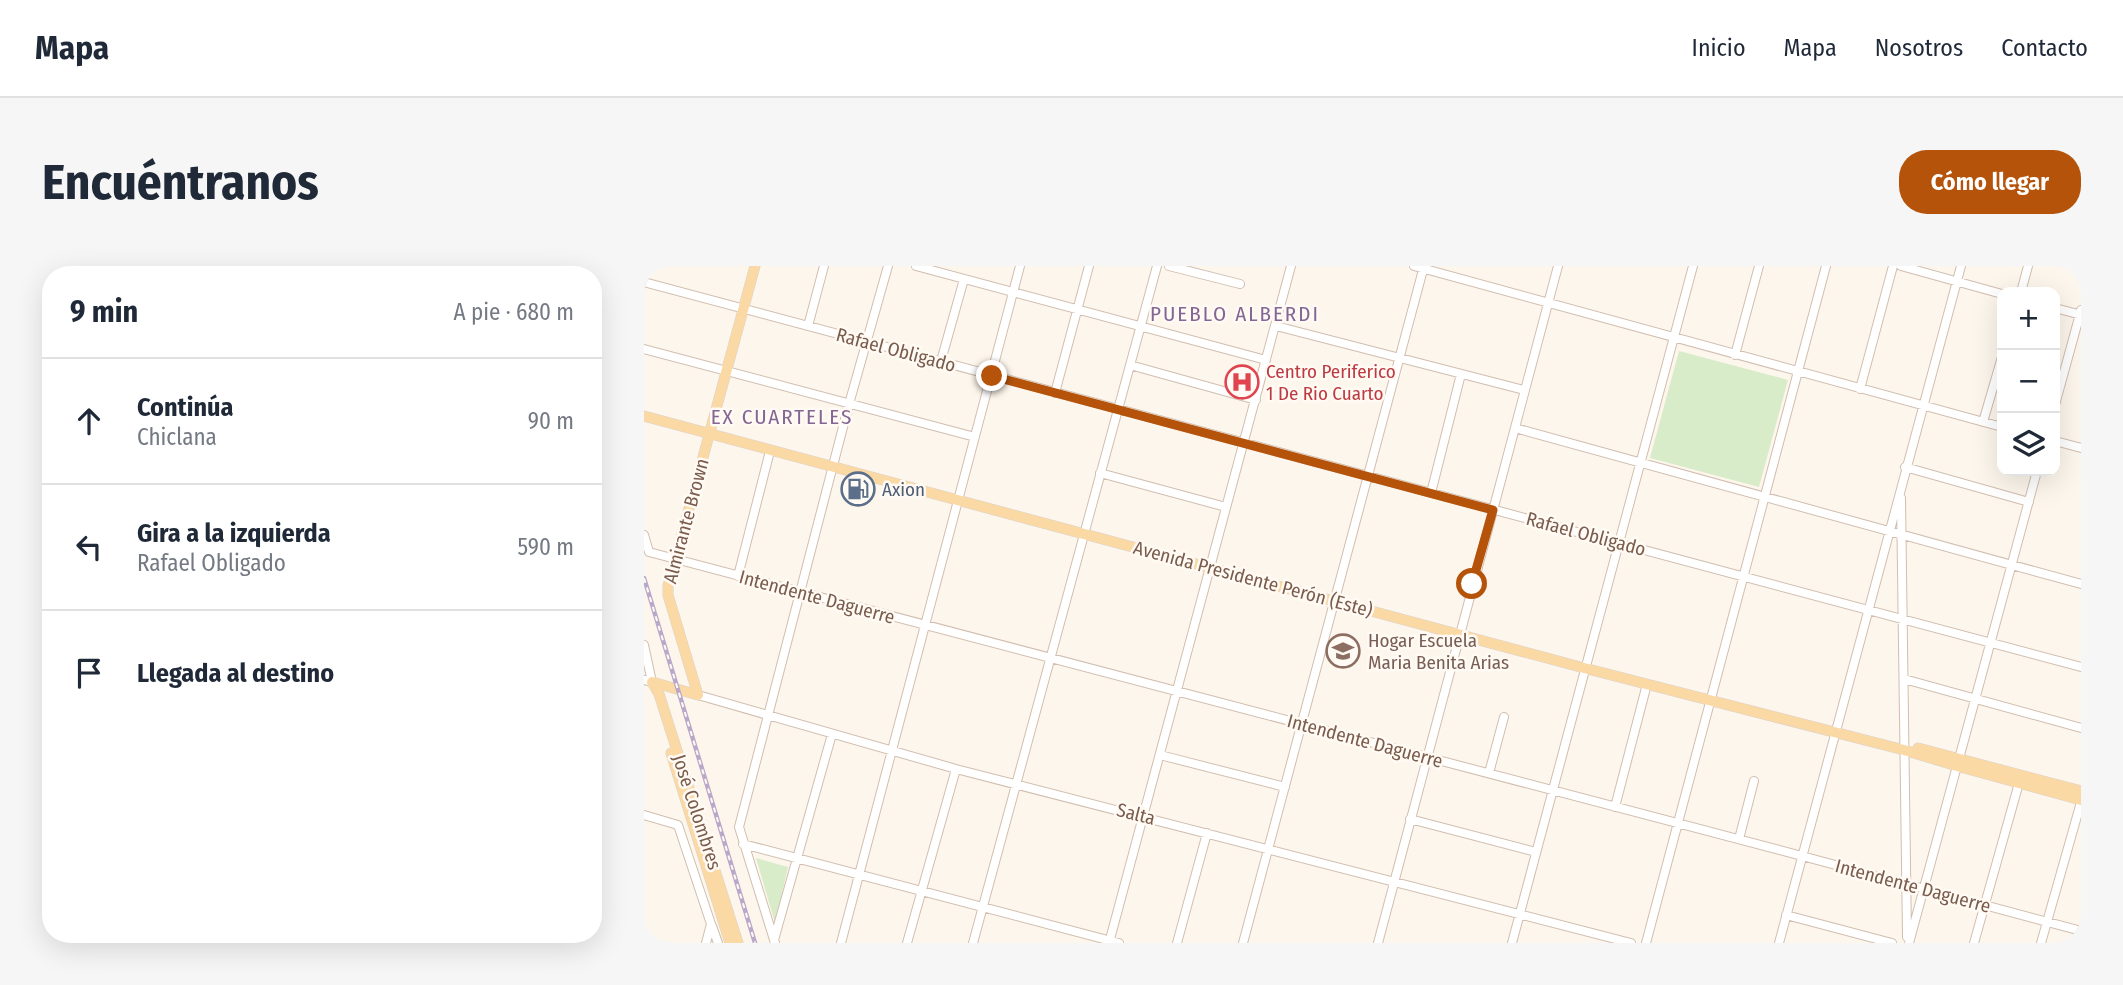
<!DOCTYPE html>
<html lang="es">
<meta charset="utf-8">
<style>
:root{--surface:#fff;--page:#f6f6f7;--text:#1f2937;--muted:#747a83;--line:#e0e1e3;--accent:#b45309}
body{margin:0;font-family:"Fira Sans Condensed",sans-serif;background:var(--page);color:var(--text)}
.controls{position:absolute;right:21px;top:21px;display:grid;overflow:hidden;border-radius:14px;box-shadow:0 7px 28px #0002}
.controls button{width:63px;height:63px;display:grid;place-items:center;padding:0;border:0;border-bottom:2px solid var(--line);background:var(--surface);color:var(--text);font:35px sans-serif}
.stop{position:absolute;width:21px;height:21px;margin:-16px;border:5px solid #b45309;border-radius:50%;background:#fff}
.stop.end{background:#b45309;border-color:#fff;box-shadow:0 2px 7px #0008}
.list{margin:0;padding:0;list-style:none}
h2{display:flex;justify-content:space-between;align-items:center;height:91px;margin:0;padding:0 28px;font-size:30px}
h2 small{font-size:23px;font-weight:400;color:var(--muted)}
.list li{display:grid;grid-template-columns:46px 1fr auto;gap:21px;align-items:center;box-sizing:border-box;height:126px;padding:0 28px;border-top:2px solid var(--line)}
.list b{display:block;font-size:26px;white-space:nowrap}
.list p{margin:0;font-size:23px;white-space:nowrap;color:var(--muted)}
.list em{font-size:23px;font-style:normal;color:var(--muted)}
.icon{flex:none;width:38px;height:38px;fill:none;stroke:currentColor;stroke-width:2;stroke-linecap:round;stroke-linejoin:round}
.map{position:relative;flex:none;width:1437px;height:677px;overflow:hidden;border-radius:28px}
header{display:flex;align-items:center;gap:42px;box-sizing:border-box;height:98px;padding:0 35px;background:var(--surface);border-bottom:2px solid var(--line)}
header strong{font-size:33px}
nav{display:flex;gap:38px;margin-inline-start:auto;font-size:24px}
.intro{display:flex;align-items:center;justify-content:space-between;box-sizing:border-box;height:168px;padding:0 42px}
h1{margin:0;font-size:49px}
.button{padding:18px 32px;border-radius:28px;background:var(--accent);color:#fff;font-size:24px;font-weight:700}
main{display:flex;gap:42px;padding:0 42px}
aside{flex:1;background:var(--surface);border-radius:28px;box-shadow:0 7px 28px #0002}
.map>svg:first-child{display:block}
.medical{fill:#fbdfe3}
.green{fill:#d8ecc9}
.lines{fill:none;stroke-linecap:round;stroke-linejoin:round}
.minor-casing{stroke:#d1beb0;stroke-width:10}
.major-casing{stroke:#dad1cd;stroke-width:11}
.minor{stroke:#fff;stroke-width:8}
.major{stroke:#fbd9a5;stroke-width:10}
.rail-casing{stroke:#b9a8c9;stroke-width:4.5}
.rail{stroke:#fffaf3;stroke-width:2;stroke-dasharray:5;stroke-linecap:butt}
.route{stroke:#b45309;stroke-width:9}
.labels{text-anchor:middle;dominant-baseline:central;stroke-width:5;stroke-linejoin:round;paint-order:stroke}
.street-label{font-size:19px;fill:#7a5c4d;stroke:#fffaf3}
.health-label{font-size:19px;fill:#be3a42;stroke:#fffaf3;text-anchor:start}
.service-label{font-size:19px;fill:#4e5e75;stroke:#fffaf3;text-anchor:start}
.education-label{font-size:19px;fill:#785e54;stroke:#fffaf3;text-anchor:start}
.neighbourhood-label{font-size:21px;letter-spacing:2px;fill:#846695;stroke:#fffaf3}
</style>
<header>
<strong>Mapa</strong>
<nav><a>Inicio</a><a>Mapa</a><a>Nosotros</a><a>Contacto</a></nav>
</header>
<div class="intro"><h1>Encuéntranos</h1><a class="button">Cómo llegar</a></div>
<main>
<aside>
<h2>9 min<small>A pie · 680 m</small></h2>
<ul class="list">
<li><svg class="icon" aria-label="ahead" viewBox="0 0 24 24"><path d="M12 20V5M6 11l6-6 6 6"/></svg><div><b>Continúa</b><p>Chiclana</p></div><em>90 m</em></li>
<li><svg class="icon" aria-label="left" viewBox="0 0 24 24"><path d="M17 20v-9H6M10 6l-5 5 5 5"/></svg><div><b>Gira a la izquierda</b><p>Rafael Obligado</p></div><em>590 m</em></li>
<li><svg class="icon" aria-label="arrive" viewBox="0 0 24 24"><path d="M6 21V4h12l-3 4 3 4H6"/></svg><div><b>Llegada al destino</b></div></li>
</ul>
</aside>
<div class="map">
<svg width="1437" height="677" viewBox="0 0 1437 677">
<rect width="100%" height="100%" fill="#fdf6ec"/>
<path class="medical" d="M583 108 605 112 602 123 580 120Z"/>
<path class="green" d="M1035 85 1144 114 1115 221 1006 192Z
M112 592 144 601 131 657Z"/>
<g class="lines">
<defs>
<path id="minor" d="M272 0 622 94
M525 0 596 18
M770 0 1358 161
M1257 0 1358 28
M0 16 1437 401
M1377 26 1384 0
M1411 42 1437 49
M164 60 180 0
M632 60 880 124
M0 83 331 171
M1091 89 1115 0
M297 95 320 13
M486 99 612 134
M1216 123 1249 0
M411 127 445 0
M1411 139 1437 44
M1339 156 1358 91
M871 162 1437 318
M1411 175 1437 182
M1261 201 1385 236
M456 207 582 241
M787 227 817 108
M1257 232 1263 671
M0 269 5 286 1158 590 1437 665
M94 310 126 185
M0 379 8 416 0 414
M1260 413 1437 462
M54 429 312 503 987 677
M516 489 641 521
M845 507 860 451
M971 541 1003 418
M0 549 34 559 67 658 62 677
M766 553 892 586
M1095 573 1110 515
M99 578 475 677
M1142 649 1248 677
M68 660 74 677
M130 674 188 468
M131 677 95 561 205 138 244 0
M197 677 376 0
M263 677 312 503
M329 677 513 0
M465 677 647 0
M533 677 563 567
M599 677 780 0
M734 677 914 0
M868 677 1049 0
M1002 677 1182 0
M1135 677 1317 0
M1265 677 1393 205
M1330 677 1375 517
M1397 677 1437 536"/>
<path id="major" d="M0 150 940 402 1260 484 1313 500 1437 534
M8 416 15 428 94 677
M8 416 54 429
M54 429 24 329V320L111 0
M1274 482 1437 525
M27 487 86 677"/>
</defs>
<use href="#minor" class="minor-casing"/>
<use href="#major" class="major-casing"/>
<use href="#minor" class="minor"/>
<use href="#major" class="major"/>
<defs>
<path id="rail" d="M0 312 111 677"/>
</defs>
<use href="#rail" class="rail-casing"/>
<use href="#rail" class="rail"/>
</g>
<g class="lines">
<path class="route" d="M348 110 849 244 828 318"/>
</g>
<defs>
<symbol id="hospital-ring" viewBox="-11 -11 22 22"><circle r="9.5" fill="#fffaf3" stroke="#e0444e" stroke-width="1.5"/><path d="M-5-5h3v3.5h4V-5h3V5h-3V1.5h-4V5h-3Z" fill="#e0444e"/></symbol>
<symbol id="fuel-ring" viewBox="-11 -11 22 22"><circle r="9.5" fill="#fffaf3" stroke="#5c6f8a" stroke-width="1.5"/><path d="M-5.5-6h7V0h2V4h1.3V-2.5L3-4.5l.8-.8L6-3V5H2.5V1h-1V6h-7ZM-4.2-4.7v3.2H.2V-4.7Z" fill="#5c6f8a"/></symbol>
<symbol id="school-ring" viewBox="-11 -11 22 22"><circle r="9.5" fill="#fffaf3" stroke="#8d6e63" stroke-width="1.5"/><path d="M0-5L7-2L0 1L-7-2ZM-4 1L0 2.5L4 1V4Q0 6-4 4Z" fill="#8d6e63"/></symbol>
</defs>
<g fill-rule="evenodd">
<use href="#hospital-ring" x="579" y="97" width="38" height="38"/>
<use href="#fuel-ring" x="195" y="204" width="38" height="38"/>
<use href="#school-ring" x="680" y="366" width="38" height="38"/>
</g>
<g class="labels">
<g class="street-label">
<text transform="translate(252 84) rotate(15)">Rafael Obligado</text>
<text transform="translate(42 255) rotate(-75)">Almirante Brown</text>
<text transform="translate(942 268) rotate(15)">Rafael Obligado</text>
<text transform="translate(609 313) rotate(15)">Avenida Presidente Perón (Este)</text>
<text transform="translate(173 331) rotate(15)">Intendente Daguerre</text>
<text transform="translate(721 475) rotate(15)">Intendente Daguerre</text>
<text transform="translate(53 546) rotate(72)">José Colombres</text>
<text transform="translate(492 548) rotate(14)">Salta</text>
<text transform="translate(1269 620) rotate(15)">Intendente Daguerre</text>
</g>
<g class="health-label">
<text x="622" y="105">Centro Periferico<tspan x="622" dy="22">1 De Rio Cuarto</tspan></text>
</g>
<g class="service-label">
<text x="238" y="223">Axion</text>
</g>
<g class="education-label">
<text x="724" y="374">Hogar Escuela<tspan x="724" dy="22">Maria Benita Arias</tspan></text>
</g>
<g class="neighbourhood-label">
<text x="591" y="48">PUEBLO ALBERDI</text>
<text x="138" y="151">EX CUARTELES</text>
</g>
</g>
</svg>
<div class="controls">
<button>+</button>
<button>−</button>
<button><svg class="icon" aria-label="layers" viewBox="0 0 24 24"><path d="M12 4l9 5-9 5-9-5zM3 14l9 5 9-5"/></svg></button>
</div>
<div class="stop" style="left:828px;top:318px"></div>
<div class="stop end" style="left:348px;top:110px"></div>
</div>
</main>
